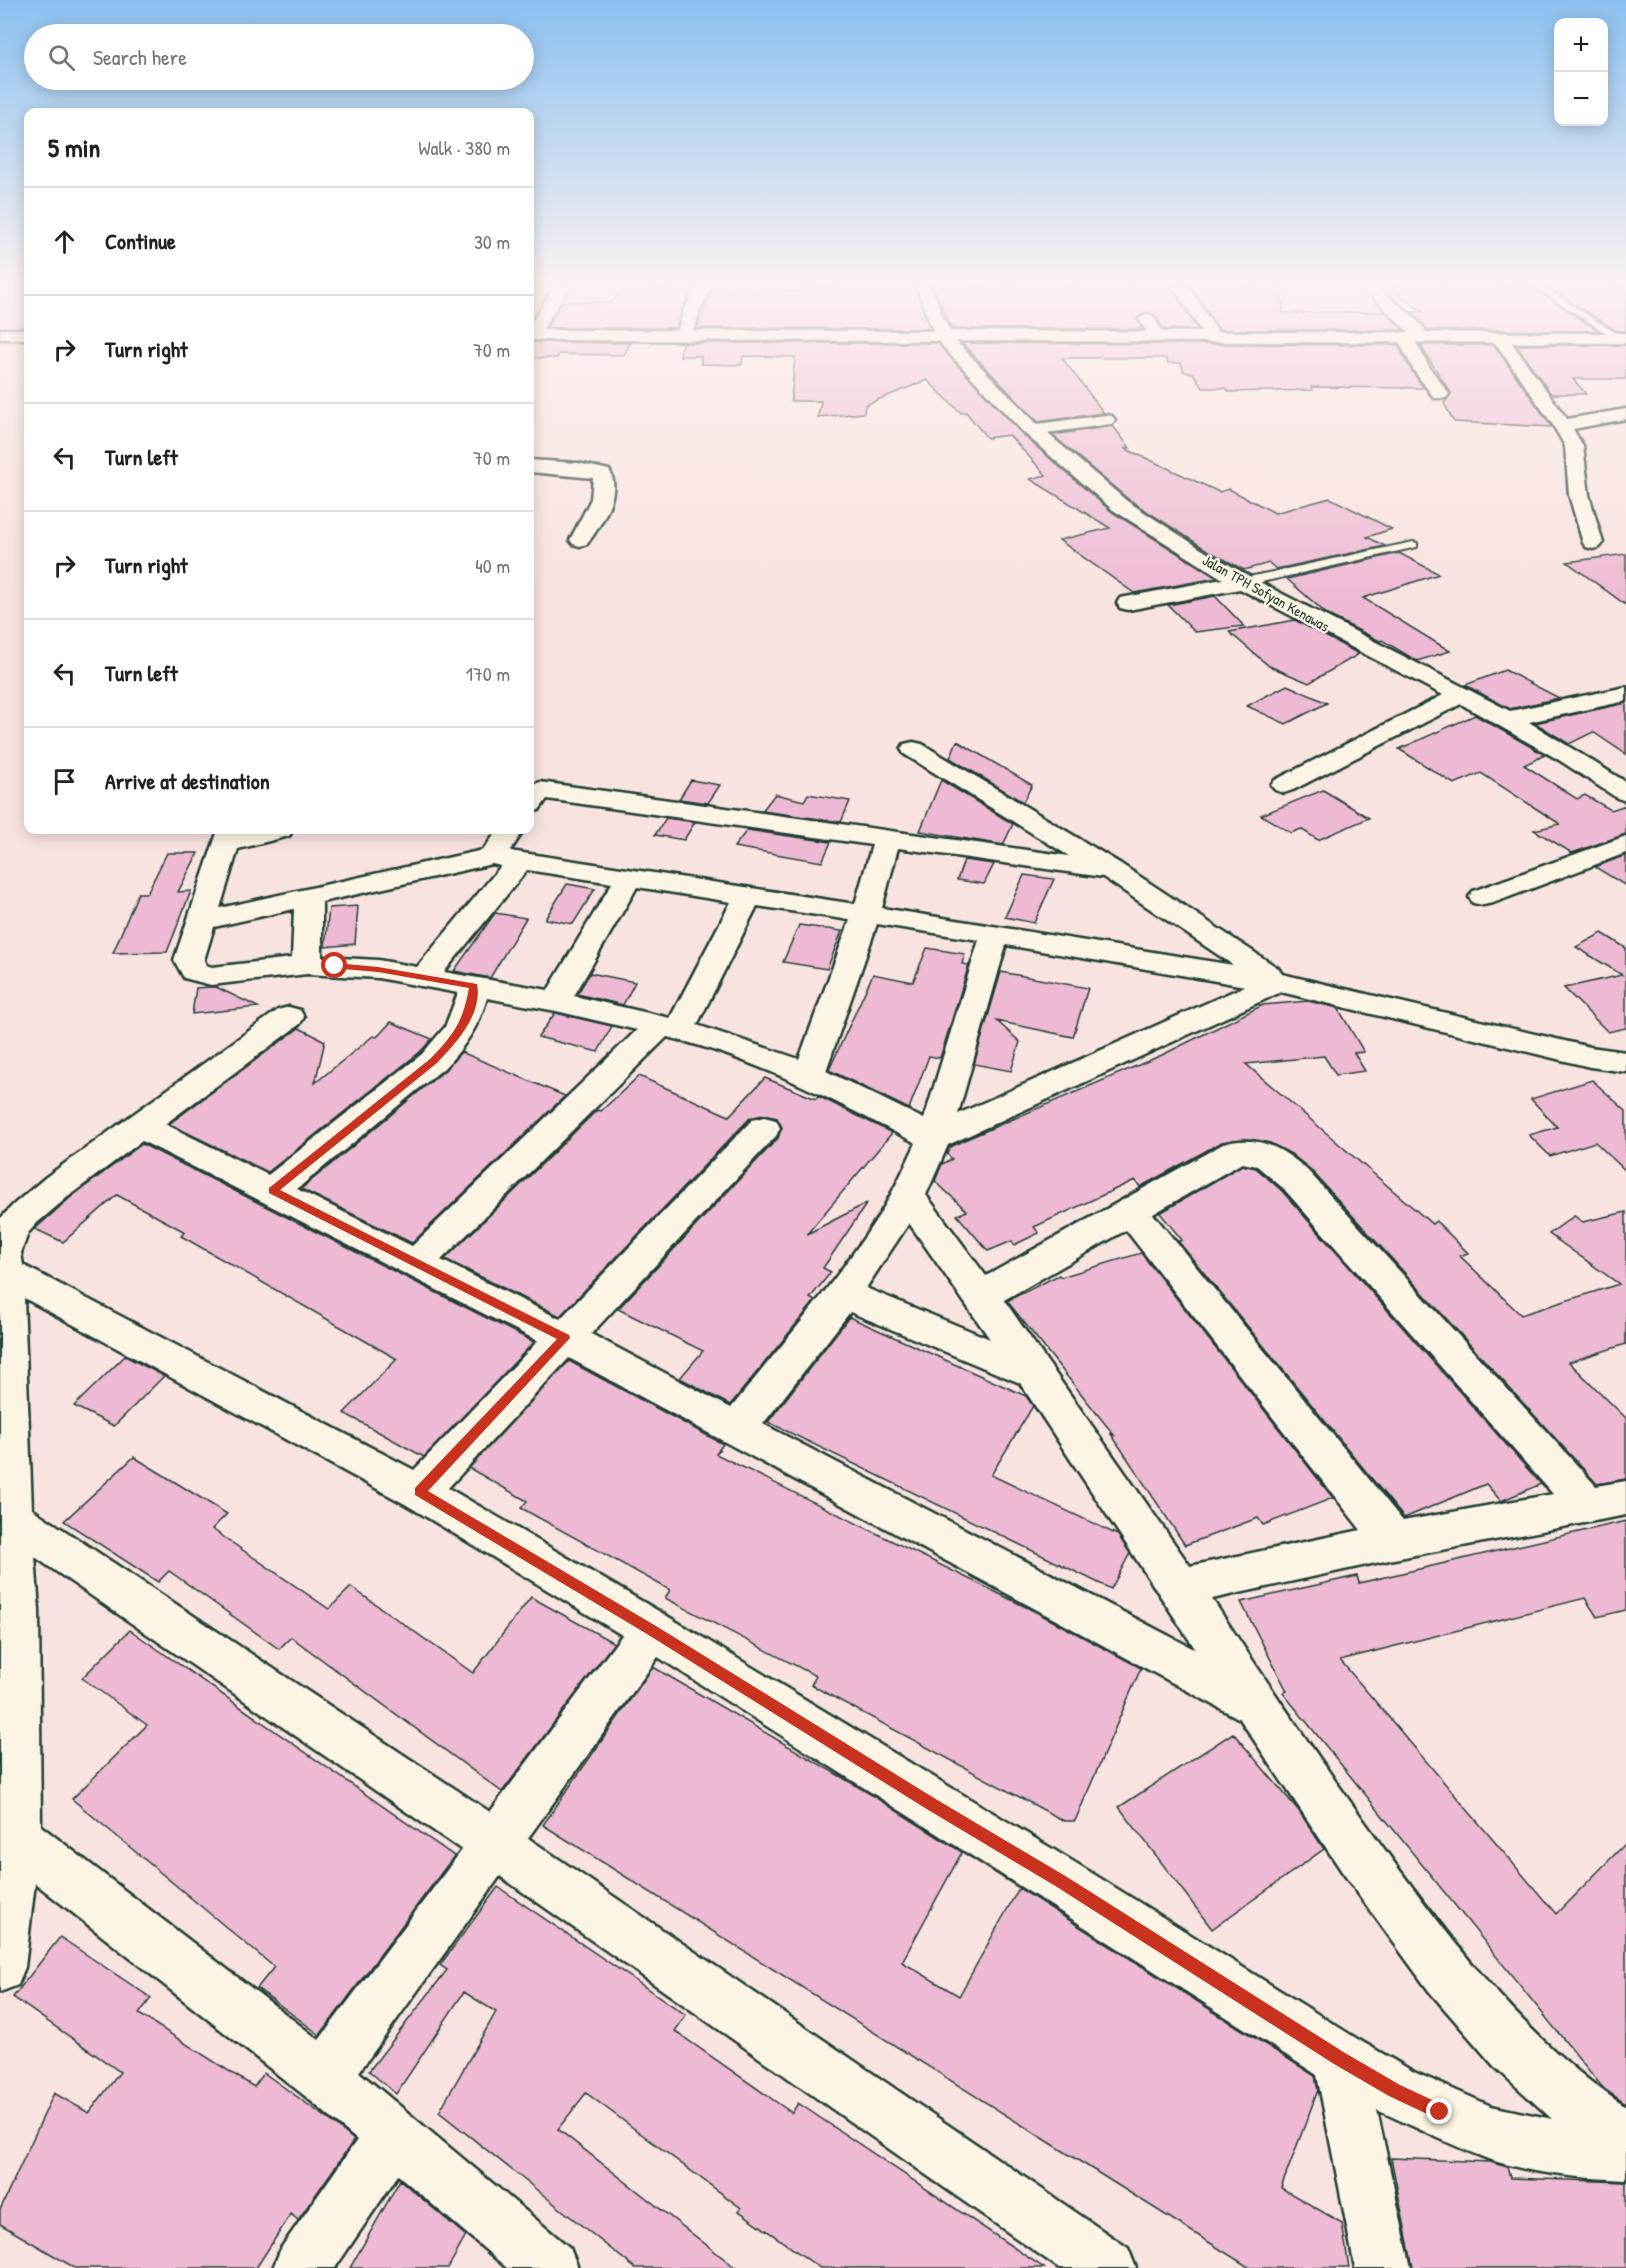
<!DOCTYPE html>
<meta charset="utf-8">
<style>
:root{--surface:#fff;--page:#f6f6f6;--text:#202124;--muted:#757577;--line:#e0e0e0}
body{margin:0;font-family:"Patrick Hand",sans-serif;background:var(--page);color:var(--text)}
.controls{position:absolute;right:18px;top:18px;display:grid;overflow:hidden;border-radius:12px;box-shadow:0 3px 15px #0003}
.controls button{width:54px;height:54px;display:grid;place-items:center;padding:0;border:0;border-bottom:2px solid var(--line);background:var(--surface);color:var(--text);font:30px sans-serif}
.stop{position:absolute;width:18px;height:18px;margin:-14px;border:4px solid #c8321e;border-radius:50%;background:#fff}
.stop.end{background:#c8321e;border-color:#fff;box-shadow:0 2px 6px #0008}
.list{margin:0;padding:0;list-style:none}
h2{display:flex;justify-content:space-between;align-items:center;height:78px;margin:0;padding:0 24px;font-size:26px}
h2 small{font-size:20px;font-weight:400;color:var(--muted)}
.list li{display:grid;grid-template-columns:39px 1fr auto;gap:18px;align-items:center;box-sizing:border-box;height:108px;padding:0 24px;border-top:2px solid var(--line)}
.list b{display:block;font-size:22px;white-space:nowrap}
.list em{font-size:20px;font-style:normal;color:var(--muted)}
.icon{flex:none;width:33px;height:33px;fill:none;stroke:currentColor;stroke-width:2;stroke-linecap:round;stroke-linejoin:round}
.map{position:relative;flex:none;width:1626px;height:2268px;overflow:hidden}
.search{position:absolute;background:var(--surface);box-shadow:0 3px 15px #0003;left:24px;top:24px;width:510px;height:66px;display:flex;align-items:center;gap:15px;box-sizing:border-box;padding:0 21px;border-radius:33px;color:var(--muted);font-size:22px}
.panel{position:absolute;background:var(--surface);box-shadow:0 3px 15px #0003;left:24px;top:108px;width:510px;height:726px;border-radius:12px}
.map>svg:first-child{display:block}
.building{fill:#eeb9d3;stroke:#1f3d34;stroke-width:1.5}
.lines{fill:none;stroke-linecap:round;stroke-linejoin:round}
.service-casing{stroke:#1f3d34;stroke-width:4}
.minor-casing{stroke:#1f3d34;stroke-width:5}
.tertiary-casing{stroke:#1f3d34;stroke-width:5}
.service{fill:#fcf5e5;fill-rule:evenodd}
.minor{fill:#fcf5e5;fill-rule:evenodd}
.tertiary{fill:#fcf5e5;fill-rule:evenodd}
.route{fill:#c8321e}
.labels{text-anchor:middle;dominant-baseline:central;stroke-width:4.5;stroke-linejoin:round;paint-order:stroke}
.far-street-label{font-size:15px;fill:#1f3d34;stroke:#fcf5e5}
</style>
<div class="map">
<svg width="1626" height="2268" viewBox="0 0 1626 2268">
<rect width="100%" height="100%" fill="#f8e3e0"/>
<filter id="ink" filterUnits="userSpaceOnUse"><feTurbulence type="fractalNoise" baseFrequency=".0167" numOctaves="2"/><feDisplacementMap in="SourceGraphic" scale="12" xChannelSelector="R" yChannelSelector="G"/><feConvolveMatrix kernelMatrix="1 2 1 2 8 2 1 2 1" color-interpolation-filters="sRGB"/></filter>
<g filter="url(#ink)">
<path class="building" d="M624 286 676 289 677 286 694 287 682 309 676 328H546L563 301 611 303Z
M802 286H915L930 329 697 328 714 288H731L730 290 801 291Z
M933 286H1173L1172 289 1198 330 1163 329 1155 315 1148 312 1137 318 1142 329H952Z
M1191 286H1282L1283 313 1385 312 1404 330H1219Z
M1387 286H1531L1598 331 1428 330 1412 312H1423Z
M1546 286H1626V331H1617Z
M530 342 630 343 624 355 559 354 557 358H530Z
M682 343H938L1024 436 1112 512 1217 578 1134 593 1059 540 1110 528 1030 479 1046 475 1009 435 987 438 966 412 961 413 927 380 865 405 864 413 818 417 821 401H791L795 357 743 356 742 365 701 364V356H680Z
M962 343 1398 345 1411 370 1424 388 1311 387 1313 390 1229 392 1226 388H1203L1193 373 1184 372 1181 363H1168L1166 358H1062L1104 413 1038 422Z
M1420 345H1494L1552 427 1454 422 1444 403 1451 393Z
M1516 345H1626V379H1573L1586 394H1551Z
M1113 426 1130 448H1124L1219 492 1229 489 1275 513 1330 498 1392 529 1367 537 1385 546 1276 569 1269 563 1244 570 1207 550 1128 499 1052 435Z
M1399 553 1439 574 1363 598 1450 651 1417 661 1382 640 1380 641 1328 615 1287 579Z
M1626 554V605L1567 562Z
M1215 596 1244 626 1195 632 1168 605Z
M1295 620 1359 654 1309 683 1269 666 1229 632Z
M1505 670 1559 698 1510 709 1465 685Z
M1287 685 1327 703 1286 724 1247 706Z
M1626 703V754L1593 732 1569 744 1535 723Z
M1475 715 1545 755 1524 765 1577 799 1585 795 1611 810 1626 805V834L1572 853 1534 830 1560 824 1481 773 1454 784 1399 749Z
M957 741 1032 785 1023 802 950 758Z
M691 780 720 785 708 803 679 799Z
M941 780 1013 824 1003 845 920 831Z
M1323 790 1369 818 1318 840 1301 829 1291 833 1261 815Z
M775 794 804 801 808 794 850 801 841 822 762 811Z
M666 818 695 822 684 840 655 835Z
M747 830 831 842 822 862 734 847Z
M167 853H198L178 892 191 891 167 952 113 953 138 893H147Z
M1626 855V886L1595 867Z
M964 860 994 864 984 884 957 880Z
M1024 875 1054 879 1034 923 1005 917Z
M567 884 595 889 573 924 545 919Z
M358 906 355 944 325 947 329 908Z
M495 913 526 918 490 978 454 971Z
M799 925 842 931 827 969 783 962Z
M1602 933 1626 948V1028L1608 1032 1564 988 1622 975 1576 947Z
M927 948 965 954 962 964 969 965 940 1058 929 1056 909 1109 829 1070 873 974 913 982Z
M1001 972 1088 988 1073 1037 997 1021 1020 1042 1011 1071 974 1064Z
M590 973 635 982 623 1005 577 994Z
M209 987H216L258 1007 192 1014 196 988Z
M1308 1001 1338 1008 1364 1052 1354 1053 1365 1071 1336 1075 1324 1056 1246 1064 1432 1224 1436 1221 1468 1253 1460 1256 1521 1315 1619 1284 1549 1234 1574 1216 1583 1222 1626 1212V1344L1569 1362 1626 1418V1479L1597 1484 1310 1169 1291 1154 1270 1143 1247 1139 1222 1142 1140 1187 1135 1180 1034 1227 1039 1233 1014 1245 1012 1241 988 1251 957 1215 967 1211 935 1181 942 1164 952 1159 947 1154 949 1148 962 1141 1162 1055 1263 1005Z
M555 1013H556L612 1026 598 1052 538 1037Z
M391 1022 432 1039 420 1052 268 1172 169 1124 299 1028 325 1041 315 1083 373 1036 377 1037Z
M461 1052 565 1096 412 1243 301 1189 445 1070Z
M639 1076 729 1116 765 1078 816 1099 818 1096 892 1133 807 1234 867 1203 823 1268 831 1272 810 1298 815 1301 730 1405 680 1378 703 1351 618 1309 778 1138 782 1127 777 1118 763 1115 750 1118 560 1316 445 1259 597 1110 601 1111Z
M1592 1080 1626 1111V1171L1595 1142 1550 1156 1529 1135 1557 1127 1531 1099Z
M142 1144 534 1342 424 1457 344 1413 397 1359 181 1236 185 1232 117 1195 63 1242 35 1229 71 1197Z
M1242 1165 1256 1168 1282 1191 1541 1484 1501 1501 1486 1484 1404 1518 1178 1241 1182 1240 1160 1213Z
M1141 1253 1333 1498 1263 1525 1258 1518 1185 1545 1111 1434 1114 1435 1007 1301 1059 1275 1061 1277Z
M849 1317 1026 1396 1033 1406 991 1475 1118 1535 1130 1553 1111 1589 768 1422Z
M125 1356 164 1376 114 1426 74 1406Z
M569 1361 723 1444 716 1454 1036 1612 1141 1668 1075 1821H1064L811 1685 816 1676 665 1598 670 1590 521 1508 527 1501 469 1468Z
M134 1457 227 1514 212 1529 329 1609 351 1587 473 1673 531 1597 614 1643 502 1792 291 1637 279 1649 169 1571 158 1582 64 1521Z
M1626 1521V1610L1597 1617 1585 1598 1340 1660 1556 1914 1626 1843V2104L1603 2088 1283 1693 1287 1691 1241 1602 1357 1576 1359 1583Z
M130 1630 454 1856 320 2035 257 1988 274 1967 72 1799 147 1725 82 1678Z
M653 1667 867 1792 962 1852 902 1962 959 1996 1019 1888 1315 2076 1318 2090 1281 2188 1342 2223 1349 2268H1250L543 1825Z
M1233 1733 1299 1811 1324 1849 1212 1929 1119 1807Z
M498 1887 686 2015 675 2031 792 2113 798 2103 1044 2268H820L739 2211 741 2208 586 2093 558 2129 736 2268H635L439 2112 496 2012 464 1992 396 2094 369 2071 447 1970 440 1965Z
M60 1937 151 1998 139 2014 254 2087 264 2073 331 2121 354 2140 298 2220 291 2214 256 2268H75L0 2224V2210L54 2093 89 2113 120 2072 13 1997Z
M1391 2158 1490 2162 1507 2167 1510 2178 1626 2182V2268H1413Z
M400 2180 466 2236 448 2268H350Z"/>
<g class="lines">
<defs>
<path id="service" d="M1533 286H1542L1624 338 1617 340Z
M1413 542 1417 543V547L1244 586 1238 582 1244 578Z"/>
<path id="minor" d="M555 286H570L537 338 530 340V325Z
M697 286H712L700 310 692 335 690 338H678L676 335 684 310Z
M917 286H931L943 318 955 340 1037 424 1106 415 1112 416 1115 420 1112 424 1047 433 1127 501 1206 552 1267 586 1510 711 1626 687V701L1529 722 1626 782V801L1617 798 1559 760 1461 704 1293 790 1284 793 1275 790 1271 785 1275 780 1443 695 1240 589 1128 610 1120 608 1117 603 1120 598 1223 579 1113 510 1025 434 943 347 930 324Z
M1176 286H1188L1221 337 1219 340H1207L1174 288Z
M1361 286H1376L1415 318 1431 337 1429 340H1417Z
M1147 314 1153 316 1165 337 1163 340H1151L1139 319Z
M1405 332 1411 334 1430 368 1449 394 1446 398H1434L1413 369 1397 337Z
M1500 333 1506 335 1567 419 1626 409V419L1573 429 1583 446 1589 495 1603 543 1600 547 1593 549 1586 547 1583 543 1569 495 1565 446 1553 425 1492 338Z
M530 460 578 463 609 470C623 491 600 527 587 544L580 546 573 544 570 540 591 499 593 478 530 472Z
M913 742 922 744 1121 864 1278 968 1282 974 1590 1047 1626 1052V1072L1590 1067 1281 992 948 1145 926 1195 986 1276 1223 1144C1257 1134 1284 1148 1308 1171L1596 1486 1626 1481V1515L1394 1559 1212 1599C1267 1683 1323 1765 1382 1846 1452 1942 1526 2041 1626 2107V2180C1580 2178 1532 2174 1488 2159 1450 2145 1414 2126 1377 2110L1411 2268H1355L1317 2075C1098 1934 877 1797 658 1657L528 1838 1128 2248 1136 2268H1059L500 1876 359 2072 570 2248 578 2268H507L398 2175 335 2268H273L281 2248 357 2140 305 2096 35 1883 25 1967 18 1985 0 1992V1219L13 1205 46 1177 278 1010 289 1007 300 1010 304 1017 300 1024 165 1124 268 1175 422 1054 445 1027 458 993 378 978 307 974 211 985 184 978 174 960 218 830H293L289 836 238 849 220 908 483 850 498 830H524L510 851 855 904 872 845 547 799 539 810 530 812V786L540 782 1069 856 904 754 901 749 904 744ZM898 848 1103 877 1233 965 882 908ZM492 864 501 866 417 967 378 960 322 957V902ZM527 870 612 883 548 990 444 972ZM637 887 731 902 670 1018 574 996ZM757 906 850 920 799 1059 697 1025ZM294 909 292 958 212 967 206 965 204 960 214 927ZM877 924 979 940 924 1119 826 1071ZM1006 945 1245 986 958 1114ZM487 998 556 1011 637 1030 412 1246 297 1189 444 1068C464 1048 479 1026 487 998ZM667 1037C756 1058 836 1102 916 1143 903 1170 891 1198 874 1223 831 1288 780 1347 731 1408L591 1334 776 1136 780 1128 776 1120 764 1117 752 1120 560 1319 441 1260ZM142 1141 538 1341 414 1470 23 1265 21 1253 28 1233 37 1223 70 1195ZM1242 1163 1257 1166 1284 1189 1553 1494 1403 1521 1153 1214ZM909 1223 990 1339 866 1288ZM1126 1230 1361 1530 1190 1566 1004 1300ZM24 1298 405 1504 622 1635 490 1812 32 1509ZM850 1312 1020 1383 1196 1650 763 1424ZM569 1358 1240 1719 1343 1873 1429 1991 1494 2066 1552 2119 1491 2106 1414 2072 1359 2040 1079 1865 667 1616 448 1488ZM35 1557 462 1850 319 2040 41 1826 39 1610Z
M1626 836V853L1493 903 1483 905 1473 903 1469 897 1473 891Z"/>
<path id="tertiary" d="M0 329H28V339H0Z
M530 330 1626 333V343L530 340Z"/>
</defs>
<use href="#service" class="service-casing"/>
<use href="#minor" class="minor-casing"/>
<use href="#tertiary" class="tertiary-casing"/>
<use href="#service" class="service"/>
<use href="#minor" class="minor"/>
<use href="#tertiary" class="tertiary"/>
</g>
</g>
<linearGradient id="sky" x2="0" y2="1"><stop stop-color="#8ac0f0"/><stop offset="0.47" stop-color="#fcf2f1"/><stop offset="1" stop-color="#fcf2f1" stop-opacity="0"/></linearGradient>
<rect width="1626" height="603" fill="url(#sky)"/>
<path class="route" d="M335 963 378 967 477 984C483 1014 456 1043 437 1063L280 1190 569 1335 570 1338 428 1491 656 1626 934 1798 1067 1877 1345 2053 1400 2085 1445 2106 1448 2112 1445 2117 1440 2120 1389 2096 1334 2064 1057 1887 925 1808 647 1634 415 1495V1488L557 1339 269 1193V1188L430 1059C454 1035 463 1021 469 988L378 972 332 968 331 966Z"/>
<g class="labels">
<g class="far-street-label">
<text transform="translate(1266 593) rotate(29)">Jalan TPH Sofyan Kenawas</text>
</g>
</g>
</svg>
<div class="controls">
<button>+</button>
<button>−</button>
</div>
<div class="stop" style="left:335px;top:966px"></div>
<div class="stop end" style="left:1440px;top:2112px"></div>
<div class="search"><svg class="icon" aria-label="search" viewBox="0 0 24 24"><circle cx="10" cy="10" r="6"/><path d="M15 15l6 6"/></svg>Search here</div>
<section class="panel">
<h2>5 min<small>Walk · 380 m</small></h2>
<ul class="list">
<li><svg class="icon" aria-label="ahead" viewBox="0 0 24 24"><path d="M12 20V5M6 11l6-6 6 6"/></svg><div><b>Continue</b></div><em>30 m</em></li>
<li><svg class="icon" aria-label="right" viewBox="0 0 24 24"><path d="M7 20v-9h11M14 6l5 5-5 5"/></svg><div><b>Turn right</b></div><em>70 m</em></li>
<li><svg class="icon" aria-label="left" viewBox="0 0 24 24"><path d="M17 20v-9H6M10 6l-5 5 5 5"/></svg><div><b>Turn left</b></div><em>70 m</em></li>
<li><svg class="icon" aria-label="right" viewBox="0 0 24 24"><path d="M7 20v-9h11M14 6l5 5-5 5"/></svg><div><b>Turn right</b></div><em>40 m</em></li>
<li><svg class="icon" aria-label="left" viewBox="0 0 24 24"><path d="M17 20v-9H6M10 6l-5 5 5 5"/></svg><div><b>Turn left</b></div><em>170 m</em></li>
<li><svg class="icon" aria-label="arrive" viewBox="0 0 24 24"><path d="M6 21V4h12l-3 4 3 4H6"/></svg><div><b>Arrive at destination</b></div></li>
</ul>
</section>
</div>
